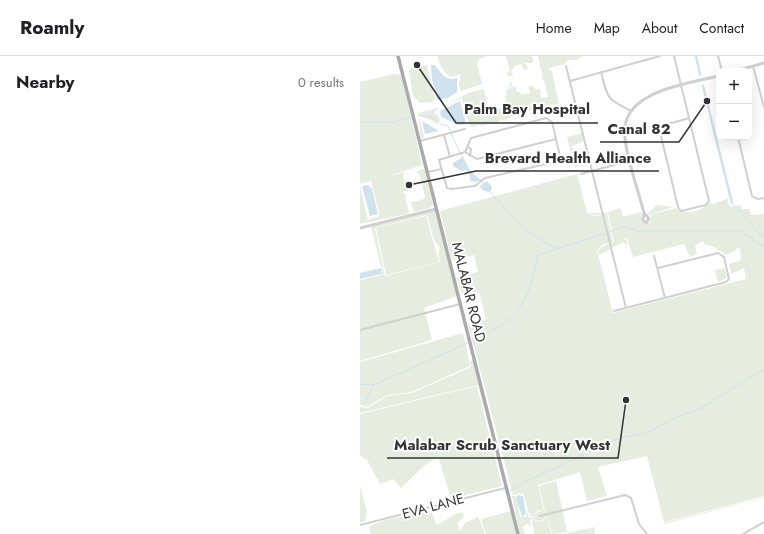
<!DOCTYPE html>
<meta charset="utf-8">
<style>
:root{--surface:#fff;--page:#f6f6f6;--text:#202124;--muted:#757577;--line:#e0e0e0}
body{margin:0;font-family:Jost,sans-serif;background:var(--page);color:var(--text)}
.controls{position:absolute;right:12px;top:12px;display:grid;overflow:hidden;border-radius:8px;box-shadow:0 4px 16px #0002}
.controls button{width:36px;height:36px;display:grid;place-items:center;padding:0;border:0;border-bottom:1px solid var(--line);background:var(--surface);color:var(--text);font:20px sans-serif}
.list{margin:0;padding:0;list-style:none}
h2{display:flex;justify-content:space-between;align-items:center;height:52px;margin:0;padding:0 16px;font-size:17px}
h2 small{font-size:13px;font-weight:400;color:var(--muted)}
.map{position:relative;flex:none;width:404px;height:478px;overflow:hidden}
header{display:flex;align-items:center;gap:24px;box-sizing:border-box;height:56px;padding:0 20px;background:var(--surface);border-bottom:1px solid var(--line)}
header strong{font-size:19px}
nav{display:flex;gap:22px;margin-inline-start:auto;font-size:14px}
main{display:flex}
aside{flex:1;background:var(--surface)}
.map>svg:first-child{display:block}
.green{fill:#e6ecdf;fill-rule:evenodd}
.water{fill:#cfe2ee}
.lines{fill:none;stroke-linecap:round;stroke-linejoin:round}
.stream{stroke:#cfe2ee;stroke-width:1}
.canal{stroke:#cfe2ee;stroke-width:2.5}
.minor{stroke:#d0d0d0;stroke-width:2}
.tertiary{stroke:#d0d0d0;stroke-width:3}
.primary{stroke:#ababab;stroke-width:3.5}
.labels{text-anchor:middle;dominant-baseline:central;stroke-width:4;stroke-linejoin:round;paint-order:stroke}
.street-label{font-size:14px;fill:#333;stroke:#fff}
.leader{fill:none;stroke:#333;stroke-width:1.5}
.callout-dot{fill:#333;stroke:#fff;stroke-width:1.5}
.callout-label{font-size:15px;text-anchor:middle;font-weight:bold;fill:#333;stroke:#fff;stroke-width:4;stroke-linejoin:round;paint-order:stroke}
</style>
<header>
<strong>Roamly</strong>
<nav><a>Home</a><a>Map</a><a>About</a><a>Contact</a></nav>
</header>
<main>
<aside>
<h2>Nearby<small>0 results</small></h2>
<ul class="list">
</ul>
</aside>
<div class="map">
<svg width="404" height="478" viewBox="0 0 404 478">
<rect width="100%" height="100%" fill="#fff"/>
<path class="green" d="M78 0H127L119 3 117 8 122 28 101 35 99 28 101 18 90 21C83 14 79 11 78 0Z
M146 0H171L174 4 172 7H165L168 13 164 14 162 8 154 10V12L151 14 153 20H148L147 16 150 15Z
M176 0H223L216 4H208L205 8 189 12 192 15 201 58 199 48 187 49 183 52 161 57 142 65 141 63 138 67H129L123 70 118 69 112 71 109 68 102 42 77 53 74 58 78 59 80 64 78 68 62 60 59 61 64 82H61L58 57 85 50 108 37 124 33 128 49 133 54 148 50 145 40 147 39 146 34 150 32V27H152L151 32 155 30 157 36H160L161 39 170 37 168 31 173 30 175 33 181 34 180 36 181 42 188 41 184 24H182L183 22 181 12H179L180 10 178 0Z
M67 9 75 43 72 46 60 47 53 40 49 15 50 13Z
M34 18 41 19 62 109 22 122 44 116 43 122 48 135H43L44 138 47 140H45L49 157 48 158 0 168V131L8 164 20 160 11 125 0 128V26Z
M222 77 224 85 212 90 218 110 215 112 207 81Z
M64 113 73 149 70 152 54 156 50 145 52 146 64 143 65 141 59 117 57 118V115Z
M217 118 227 157 234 160 242 159 249 187 242 189 237 194 253 257 386 223 384 212 371 218 369 208 379 205 381 203 380 193 378 191 376 194 366 199 352 190 345 189 343 185 335 189 337 198 330 201 324 188 273 201 267 182 254 186 248 156 261 152 263 161 281 156 283 167 288 168 291 165 290 159 316 152C325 160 343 155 350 146L354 148 368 142V148L372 151 380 149 382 153H389L391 159 404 158V440L304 466 287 400 238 411 247 440 227 445 220 416 178 429 184 455 179 454 174 458V461L170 460 163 437 153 439 108 268 126 263 119 236 102 240 97 222 118 216 114 199 92 204 80 155Z
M297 149 313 151 289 159 287 158Z
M75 154 97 240 64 252 72 284 0 305V224L21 219 23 212 21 211 11 170ZM67 159 74 184 80 192 78 198 80 206 25 220 15 172Z
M229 157H247L253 186 266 183 268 189 263 186 239 199 238 194 250 187 242 158 234 159Z
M66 160 79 206 26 219 16 172Z
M365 212 367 222 358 226 355 214Z
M103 277 110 310 52 336 27 339 7 351 0 348V306Z
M113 304 142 418 143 426 118 329 0 357V351L8 352 27 340 52 337 111 311 110 305Z
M117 330 142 430 91 443 78 400 64 410 41 432 33 423 20 428 7 404 0 399V358Z
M196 425 207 476 192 478 187 460 181 465 171 463 170 465 171 471 168 468 165 469 163 471 165 478H160L151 435 152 440H156L160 461H166L167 458 165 446 169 461 174 462 175 458 180 455H185L179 430Z
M0 430 7 456 5 465 0 467Z
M404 441 402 442 304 468 303 467Z
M71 455 77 469 96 458 103 456 104 461 97 466 100 475 105 467 118 461 125 478H11L9 471C26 461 51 460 71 455Z
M151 455 157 478H126L121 463Z
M187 461 191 478H174L172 464 181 466Z
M234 471 235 478H204Z"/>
<path class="water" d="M71 9H75C81 17 86 26 97 22V36L88 42 77 44 72 24Z
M100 45 106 68 99 69 81 61 80 55Z
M62 65 79 75 65 78Z
M102 99 110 115 121 124 116 126 110 125V120L106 114 102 115 93 110V107L101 102Z
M127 125 132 131 131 135 128 136 121 133 120 130Z
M8 129 12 133 18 158 10 160 2 130Z
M22 212 21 218 0 223V217Z
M158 439 163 440 166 458 162 461 156 442Z"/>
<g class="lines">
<path class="stream" d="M61 60 71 61 78 66
M0 66H35L51 61
M80 68 88 70 101 99
M121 124 124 128
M130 136C150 157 170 183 198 192
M372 147 404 183
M249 176 262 171 279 175H380L404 191
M112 285C160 262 167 251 178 199L246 177
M0 328 13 329 108 287
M3 349 13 330
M244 389 259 382 287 377 312 363 341 352 404 313
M143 435H145
M150 435 161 428 235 393"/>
<path class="canal" d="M336 0 340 18
M343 30 372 147"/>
<path class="minor" d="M314 0 349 145 346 149 321 155 318 151 300 76 305 69 329 62
M358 0 362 15
M206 10 266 252
M393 10 404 51
M241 16C248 43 246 42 271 55
M210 25 300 0
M186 62 192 66 200 100 199 105 125 122 115 130 91 133 87 132 79 104 105 96 111 82Z
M84 79 90 101
M378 81 392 140 397 143 404 142
M60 85 105 73
M108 91 111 93 110 100
M105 96 117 103 196 83
M67 116 82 113
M221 118 269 105
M294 200 305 242
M254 255 366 226 369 223 364 201 358 197 298 212
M0 274 100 248
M180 460 265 439 271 442 279 468 287 478
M0 469 145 432
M383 478 404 466"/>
<path class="tertiary" d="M376 15 404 7
M284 157 289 163 286 167 283 164 284 157C279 136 262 91 265 70 270 34 330 27 359 20
M0 172 76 153"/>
<path class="primary" d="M38 0 158 478"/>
</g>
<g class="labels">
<g class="street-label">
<text transform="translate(109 236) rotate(76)">MALABAR ROAD</text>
<text transform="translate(73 450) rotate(-15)">EVA LANE</text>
</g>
</g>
<path class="leader" d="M57 9L96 67H238M347 45L319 86H240M49 129L116 115H299M266 344L258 402H27"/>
<g class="callout-dot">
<circle cx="57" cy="9" r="4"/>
<circle cx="347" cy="45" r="4"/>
<circle cx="49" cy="129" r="4"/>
<circle cx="266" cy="344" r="4"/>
</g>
<g class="callout-label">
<text x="167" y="58">Palm Bay Hospital</text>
<text x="279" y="78">Canal 82</text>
<text x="208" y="107">Brevard Health Alliance</text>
<text x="142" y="394">Malabar Scrub Sanctuary West</text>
</g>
</svg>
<div class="controls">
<button>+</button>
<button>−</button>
</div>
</div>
</main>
